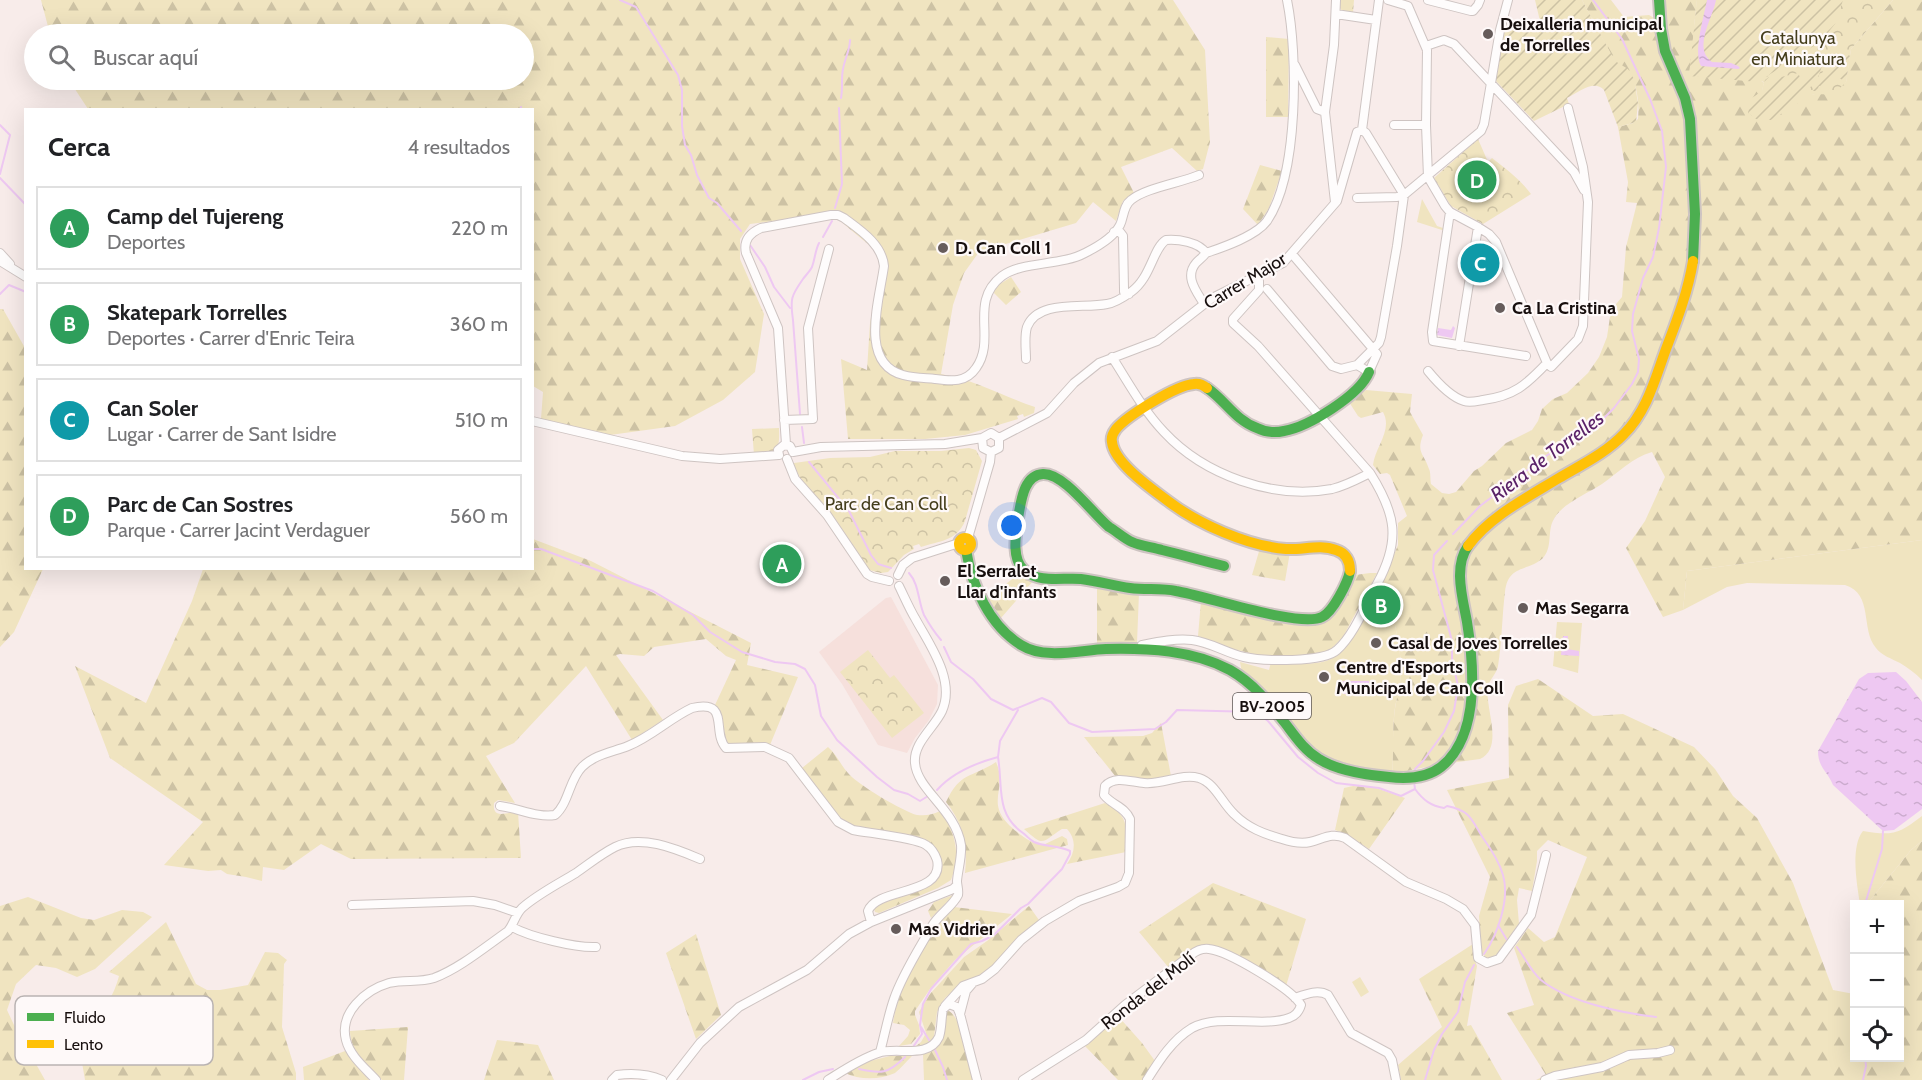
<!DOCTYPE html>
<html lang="es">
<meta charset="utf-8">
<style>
:root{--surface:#fff;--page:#f2f2f2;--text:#202124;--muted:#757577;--line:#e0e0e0;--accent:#665c5b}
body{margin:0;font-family:Cabin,sans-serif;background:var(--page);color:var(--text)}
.controls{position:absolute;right:18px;bottom:18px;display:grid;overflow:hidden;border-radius:0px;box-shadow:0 6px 24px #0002}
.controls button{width:54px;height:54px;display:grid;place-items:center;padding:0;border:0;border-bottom:2px solid var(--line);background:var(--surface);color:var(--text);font:30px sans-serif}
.you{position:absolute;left:1012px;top:526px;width:21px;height:21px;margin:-15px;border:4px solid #fff;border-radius:50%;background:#1a73e8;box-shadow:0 0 0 9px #1a73e833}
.badge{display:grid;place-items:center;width:39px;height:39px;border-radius:50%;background:var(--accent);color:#fff;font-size:20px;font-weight:700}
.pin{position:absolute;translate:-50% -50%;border:3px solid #fff;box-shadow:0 2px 6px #0006}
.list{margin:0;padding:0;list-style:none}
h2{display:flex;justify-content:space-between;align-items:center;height:78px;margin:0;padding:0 24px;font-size:26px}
h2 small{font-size:20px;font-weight:400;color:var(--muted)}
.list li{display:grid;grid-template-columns:39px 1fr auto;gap:18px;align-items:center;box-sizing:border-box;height:84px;margin:0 12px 12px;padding:0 12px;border:2px solid var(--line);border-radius:0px}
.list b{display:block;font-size:22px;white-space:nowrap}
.list p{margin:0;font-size:20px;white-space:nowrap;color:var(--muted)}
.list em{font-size:20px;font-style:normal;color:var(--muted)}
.icon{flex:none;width:33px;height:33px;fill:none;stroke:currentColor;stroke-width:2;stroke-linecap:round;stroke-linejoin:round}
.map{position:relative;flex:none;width:1922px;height:1080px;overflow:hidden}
.search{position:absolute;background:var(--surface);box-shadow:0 6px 24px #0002;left:24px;top:24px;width:510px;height:66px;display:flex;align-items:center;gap:15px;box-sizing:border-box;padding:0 21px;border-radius:33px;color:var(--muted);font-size:22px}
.panel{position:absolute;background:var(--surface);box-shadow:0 6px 24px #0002;left:24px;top:108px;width:510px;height:462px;border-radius:0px}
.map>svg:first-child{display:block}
.built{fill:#f6e0dc}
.grass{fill:#f0e4c0}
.forest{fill:url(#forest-firs)}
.park{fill:url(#park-crowns)}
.garden{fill:url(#garden-furrows)}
.water{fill:url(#water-ripples)}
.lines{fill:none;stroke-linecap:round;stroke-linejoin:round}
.stream{stroke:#eec8f2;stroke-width:2}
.street-casing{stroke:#cec4c2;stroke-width:10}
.fast-casing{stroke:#cec4c2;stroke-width:14}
.slow-casing{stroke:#cec4c2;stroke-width:14}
.street{stroke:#fefcfc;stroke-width:8}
.fast{stroke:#4caf50;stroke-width:10}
.slow{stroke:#ffc107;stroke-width:10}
.poi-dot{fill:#665c5b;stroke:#fef9f9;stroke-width:2}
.labels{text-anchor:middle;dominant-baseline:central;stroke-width:4.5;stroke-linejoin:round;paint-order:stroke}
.shield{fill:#fef9f9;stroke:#5c5554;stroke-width:1.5}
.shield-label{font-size:16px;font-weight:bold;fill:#170f0e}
.poi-label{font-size:18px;font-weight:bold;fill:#170f0e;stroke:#fef9f9;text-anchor:start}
.park-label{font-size:18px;fill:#443d1b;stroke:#fef9f9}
.street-label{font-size:18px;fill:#170f0e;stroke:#fef9f9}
.water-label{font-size:20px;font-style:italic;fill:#5a2268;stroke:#fef9f9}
.key{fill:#fef9f9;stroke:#b9b3b2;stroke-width:1.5}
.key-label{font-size:16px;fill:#170f0e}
</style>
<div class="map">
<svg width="1922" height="1080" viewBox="0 0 1922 1080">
<defs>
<pattern id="forest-firs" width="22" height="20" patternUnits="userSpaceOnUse" patternTransform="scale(1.5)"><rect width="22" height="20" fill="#f0e4c0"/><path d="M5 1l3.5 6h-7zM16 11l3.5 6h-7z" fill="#cdc2a4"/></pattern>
<pattern id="park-crowns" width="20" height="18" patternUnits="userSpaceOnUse" patternTransform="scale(1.5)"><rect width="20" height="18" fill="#f0e4c0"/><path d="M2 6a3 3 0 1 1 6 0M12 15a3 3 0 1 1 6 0" fill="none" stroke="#cdc2a4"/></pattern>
<pattern id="garden-furrows" width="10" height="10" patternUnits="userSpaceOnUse" patternTransform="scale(1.5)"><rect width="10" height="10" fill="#f0e4c0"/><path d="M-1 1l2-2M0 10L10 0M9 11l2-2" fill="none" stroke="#cdc2a4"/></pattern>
<pattern id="water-ripples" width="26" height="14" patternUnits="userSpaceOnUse" patternTransform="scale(1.5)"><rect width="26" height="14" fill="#eec8f2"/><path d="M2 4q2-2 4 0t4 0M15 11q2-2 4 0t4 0" fill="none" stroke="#cbabce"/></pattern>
</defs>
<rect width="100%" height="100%" fill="#f8ecea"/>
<path class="built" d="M891 597 938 685 937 704 929 720 915 738 907 753 878 745 842 684 819 652 886 598Z"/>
<path class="grass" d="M1422 199 1437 226 1443 228 1446 223 1445 231 1417 222Z
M1922 540V680C1915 673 1908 668 1900 663 1892 659 1881 655 1876 648 1860 629 1874 594 1845 585L1747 583 1727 587 1683 610 1687 571Z
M781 543 802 569 783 585 761 560Z
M1382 583 1390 588C1391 615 1400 639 1401 667 1402 684 1395 700 1394 717 1392 736 1394 755 1392 774L1340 764 1315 752 1242 673 1240 662 1269 670 1271 662C1288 662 1309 666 1326 661 1350 654 1370 604 1382 583Z
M1557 622 1582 623 1578 673 1553 666Z
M1922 816V841L1911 850 1867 904H1860C1857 885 1850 847 1863 831 1892 836 1899 834 1922 816Z
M1360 977 1369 992 1361 997 1352 982Z"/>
<path class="forest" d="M41 0H1173L1205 50 1210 142 1203 169 1197 171 1172 148 1121 167 1134 193 1123 201 1116 221 1093 202 1076 223 979 252 964 273 953 305 941 374C976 380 1002 396 1035 407L1034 413 1024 417 1023 414 1017 416 1018 419 965 435 925 439H848L841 359 867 370 870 323 880 266 875 250 839 220 800 218 750 224 740 239V259L764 314 755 372 723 400 675 426 610 435 541 419 543 392 533 386 532 110 88 109 69 80H524V34H50Z
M1582 0H1611L1624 17 1649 15 1666 25 1665 0H1697L1694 27 1764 83 1762 91 1812 95 1846 82 1851 49 1893 0H1922V540L1687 571 1683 610 1663 617 1626 548 1645 521 1665 477 1652 452C1632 458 1619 472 1602 484 1587 494 1558 505 1552 523 1548 534 1552 548 1543 558 1528 572 1508 564 1505 592 1502 616 1502 642 1498 666 1497 673 1490 679 1488 686 1484 707 1505 747 1480 759L1436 765 1392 774C1394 755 1392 736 1394 718 1395 700 1402 684 1401 667 1400 640 1391 615 1390 588L1382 583 1398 545V523L1407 516 1390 475 1387 473 1380 474 1373 465C1375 447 1393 430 1383 412L1361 418 1358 416 1349 402 1366 390 1412 394 1410 412 1423 435C1416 453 1424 453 1429 469 1431 473 1430 479 1431 484L1442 493 1449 494 1456 492 1474 471 1482 466 1506 443 1532 430 1538 421 1542 409 1553 399 1567 393 1588 373 1599 357 1607 337 1611 310 1622 297 1626 247 1637 203 1626 202 1628 182 1618 127 1633 123 1638 119C1640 96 1636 73 1615 62Z
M1266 37 1289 39 1288 117H1266Z
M1260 165 1282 171 1269 208 1258 225 1243 209Z
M1011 277 1021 292 1006 305 993 292 1000 284Z
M0 309H3L25 348 26 568 43 569 14 632 0 647Z
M533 539 591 561 751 643 747 665 798 677 770 745 756 743 730 745 726 742 722 716 715 705 736 660 726 656 706 639 654 647 644 656 620 654 616 655 663 720 632 740 586 666 514 743 486 756 515 803 498 800 494 803C492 821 508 811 518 812L521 858 351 859 321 844 284 870 263 867 262 881 246 877 227 874 221 870 208 871 164 865 203 822 110 758 75 666 146 703 192 601 203 569 532 568Z
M1260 548 1290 552 1285 581 1252 575Z
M1020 573 1034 580 1001 618 988 598Z
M1370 573H1377L1343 637 1330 650 1315 655H1258L1233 649 1198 636 1201 601 1306 623 1337 607 1354 580 1355 575Z
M1097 586 1139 593 1137 643 1097 645Z
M1538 679 1593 716 1623 714 1694 747 1715 769 1733 796 1757 818 1793 883 1833 990 1854 994V1058H1900V904H1867L1911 850 1922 841V1080H1536L1546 1075 1507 1013 1534 1005 1514 948 1528 928 1544 942 1555 937 1587 857 1548 840 1537 851V861L1532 891 1519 888 1517 900 1519 924 1503 951 1488 959 1481 953 1479 916 1490 877 1447 790 1509 778 1508 705 1516 686Z
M1161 723 1171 776C1153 781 1135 779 1116 777L1084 737 1143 736 1152 733Z
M828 747C837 755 840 764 848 773 855 783 904 812 917 815 925 816 932 815 940 811 956 832 961 855 951 880L938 888 879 913 875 912 874 909 876 906 929 885C938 879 943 872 940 862 938 853 933 843 924 840 900 830 870 834 846 823 834 817 811 781 802 768Z
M996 762C1009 792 981 803 1017 832 1026 839 1032 843 1043 845L1062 836 1067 839 1068 845 965 873C968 846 963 823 946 802 961 771 970 779 996 762Z
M1353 786 1373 787 1405 798 1369 849 1346 834 1335 830 1344 788Z
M1105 803C1131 818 1125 825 1126 852L1067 864C1075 853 1077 840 1067 829H1062C1041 842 1045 848 1024 829Z
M1213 883 1306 919 1286 986C1266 969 1219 939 1192 950 1184 953 1176 962 1169 968L1139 932Z
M953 895V896L931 918 928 911 934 902Z
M28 897 81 918 94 920 122 910 143 912 152 917 95 969 77 977 56 968 36 965 16 984 7 1010 14 1025 45 1080H0V906Z
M1029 906 1039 920 1014 941 988 971 961 984 945 998 937 1012 934 1037 925 1045 915 1047 921 1042 926 1033 919 1012 929 995 964 957 987 941Z
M954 907 1012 914 955 960 930 989 915 1011V1015L919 1025 920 1034 911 1044 899 1046 908 1036 910 1030 904 1025 893 1023C898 987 928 933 954 907Z
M166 922 196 984 207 990H220L248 985 265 952 278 953 287 960 284 964 282 1027 296 1073V1080H85L79 1045 87 1016C107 1010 114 994 119 976L109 972Z
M696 934 721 1015 696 1039 666 953Z
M1473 944V955L1477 966 1467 1026 1471 1025 1502 1080H1401L1398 1065 1442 1027 1419 979Z
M949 1011C963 1019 969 1064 973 1080H924L923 1054C944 1047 943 1031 946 1012Z
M1118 1016 1142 1043 1155 1061 1142 1080H1118L1084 1045Z
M408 1027 404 1080H382C368 1067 350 1051 350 1031Z
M497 1040 538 1045 554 1080H484Z
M345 1051 369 1080H304L303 1067Z
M890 1056H912C907 1061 901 1068 895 1073 880 1080 859 1080 845 1073L870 1061Z"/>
<path class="park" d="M1340 0H1354L1353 13 1342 11 1340 8Z
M1697 0H1893L1851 49 1846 82 1833 95C1826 95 1816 93 1810 96 1789 106 1772 132 1748 113L1751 99 1762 91 1764 83 1762 81 1689 76Z
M1478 139 1488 162 1492 158C1506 169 1520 179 1531 194L1483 224 1451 206 1434 178Z
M779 428C780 452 777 452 754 455L752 429Z
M969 448 976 450 982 461 965 521C957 541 939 541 921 547L919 544 913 546 914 549 904 555 888 572 881 573 869 570 834 517 802 482 794 466V463L830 458 870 457 895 451H941Z
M868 650 890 678 894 675 924 713 892 738 840 672Z"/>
<path class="garden" d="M1535 0H1582L1615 61 1628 69 1634 79 1638 103 1636 122 1618 127 1604 90C1594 79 1579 92 1567 98L1569 104 1534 121 1495 80 1504 26 1540 21Z
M1697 0H1843L1835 24 1820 42 1758 82 1689 76Z
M1847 54 1850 56 1846 82 1839 78 1829 87 1819 86 1817 91H1812L1826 66Z
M1820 64 1822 66 1819 75 1800 102 1771 120 1756 119 1748 113 1751 99 1762 91 1765 80 1769 77 1777 78 1798 73 1801 79 1812 74 1816 66Z"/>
<path class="water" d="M1707 0H1716C1713 18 1692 48 1712 62L1731 63 1738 66 1740 68 1738 69 1701 66C1693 53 1704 16 1707 0Z
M1453 326 1455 328 1452 338 1437 335 1438 328 1451 330Z
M1563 636H1568L1567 649 1579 651V656L1561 655Z
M1896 672 1906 681 1922 702V809L1894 830 1883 831 1833 785C1827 770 1818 768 1818 751L1859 679 1868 673Z
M1343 681H1369V694H1343Z"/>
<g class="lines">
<path class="stream" d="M620 0 636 7 678 75 682 90V126L685 145 691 155 697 175 709 198 717 203 741 231
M841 98C843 88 841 78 843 69 845 58 850 50 850 40
M520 110 521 107
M0 125 10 135 0 174
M0 178 26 205
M835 208 842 184 839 108
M823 237 832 221
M750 245 765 267 774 287 790 308
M0 294 9 285 26 292
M800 414 793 320C790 299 791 296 803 279 806 275 810 271 812 267 815 259 815 251 819 243
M802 427 804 443
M809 462 849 511 871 555 878 564 891 568
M1453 534 1480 506 1546 456 1602 420 1614 408 1632 384 1638 372 1639 359 1632 331 1633 314 1643 278 1653 257 1659 228 1666 167 1662 131 1650 99 1622 39 1593 0
M532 549H541L653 591 693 615 710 632 742 652 775 662 795 664 805 669 815 685 821 716 837 740 877 777 894 790 908 794 920 801 928 796
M909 573C919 584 918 601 924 615 929 624 935 633 941 640
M944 647 951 662 973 679 991 699 1013 710 1042 698 1051 702 1069 723 1092 732 1155 729 1166 722 1177 710 1256 712 1268 721 1298 757 1318 773 1336 783 1379 788 1401 796 1415 789 1414 781
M1414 772 1415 769 1423 761 1444 732 1454 711 1458 686 1452 659V641L1433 570 1434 555 1447 541
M1415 789C1423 800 1431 806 1444 808L1447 806C1471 811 1471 819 1483 838 1491 849 1499 861 1503 875 1510 899 1498 934 1484 954
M937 790C952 773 976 763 998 757L1000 741 1018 710
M1865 904 1882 849 1883 831
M1498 925 1507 940
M1854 939 1853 945 1854 965
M1517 947C1525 958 1531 971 1541 980 1568 1002 1622 1013 1656 1017
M921 1027 929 1040
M913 1047 922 1034 920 1025 923 1004 931 989 971 944 982 941 994 935 1021 908 1028 904 1062 869 1070 854V851C1058 845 1045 847 1034 842 1030 840 1027 836 1023 833 995 814 1003 786 998 757
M935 1050 943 1067 947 1080
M859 1069C881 1074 888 1074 905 1057
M803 1080 819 1072 833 1069
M1425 1080 1434 1050 1442 1034 1458 1012 1465 982 1474 965
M1863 1080 1866 1066 1865 1058"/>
<defs>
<path id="street" d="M1388 0 1408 6 1427 50 1426 125 1428 177 1445 206 1450 212 1478 227 1489 234 1496 242 1547 363
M1428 0 1471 11H1473L1478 5 1480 0
M1336 14 1376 20
M1426 46 1444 40 1454 44 1574 172 1584 190
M1295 65 1317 109 1325 112
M1394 125H1426
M1362 130 1366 133 1404 195
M1357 198 1397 197 1404 195 1481 131 1484 124 1500 30 1508 0
M1335 202 1325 112 1334 45 1336 0
M1450 212 1432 332 1433 341 1526 356
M1114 232H1120L1123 236 1124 289V292L1129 294
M0 253 10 264
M1206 253C1224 247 1256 236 1267 221 1299 174 1298 54 1287 0
M1292 254 1373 349 1379 343 1381 337 1397 246 1404 195
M0 261 26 277
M1267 289 1332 366 1341 369 1357 365
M1204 304C1197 292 1184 277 1196 263 1200 259 1203 257 1206 253
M1459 346 1478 227
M1373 349 1377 354 1369 372 1357 365Z
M1112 357C1128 382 1143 410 1164 432 1204 475 1273 500 1332 489 1345 486 1358 479 1370 473
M1026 359C1026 349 1024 337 1027 327 1038 299 1083 309 1107 304 1115 303 1124 297 1131 292 1151 278 1153 248 1166 240 1178 239 1199 242 1206 253
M1547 363 1551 367 1578 339 1583 326 1588 202 1583 167 1568 108
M1428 371C1437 382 1451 397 1464 401 1470 403 1477 401 1483 400 1514 396 1526 385 1547 363
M784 420 813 419 808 328 829 249
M532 421 682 456 720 459 779 455
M982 438 983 448 991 452
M999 438 1047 413 1074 383 1099 363 1157 341 1212 298 1283 263 1337 201 1357 132 1362 130 1379 0
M786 444 778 328 746 253C743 240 750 233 761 228L831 215H838L844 218C860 230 882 244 884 266 880 298 858 363 903 375 913 378 925 378 935 379 951 381 966 383 976 368 997 339 968 302 1002 276 1022 261 1061 266 1085 253 1097 247 1114 237 1120 225 1124 217 1123 206 1131 200 1145 188 1180 183 1199 175
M793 452 821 447 945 444 982 438 991 433 999 438
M991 452 999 448V438
M779 455 778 450 784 445 790 446 793 452
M787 459 795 479 827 515 867 574 872 577 889 581
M968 538 990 462 991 452
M898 575 903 565 912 558 959 543
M1142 645C1157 642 1176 638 1192 640 1210 642 1226 653 1244 657 1263 661 1323 663 1337 650 1354 635 1366 604 1377 584 1401 540 1396 514 1370 473L1258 346 1233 323V319L1259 290V281L1257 276
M500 806C518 808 537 818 555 815 569 803 569 780 582 767 595 754 613 752 628 746 651 737 670 718 692 708 731 699 711 732 726 748L765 747 789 758 838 822 853 830C868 833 916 838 926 845 931 848 935 854 937 860 945 896 877 887 868 911L871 922
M352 905 473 901 495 905 518 913
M512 927C530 937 576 948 596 947
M1295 998C1306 994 1318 989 1328 995L1351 1033 1388 1053 1392 1060 1396 1080
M945 1006 963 986 982 979 995 969 1021 940 1045 921 1079 901 1118 887 1125 883 1129 873 1130 819C1125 807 1112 805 1104 795L1105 786C1115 775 1131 782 1144 783 1163 785 1181 773 1199 778 1215 783 1222 803 1234 814 1248 828 1264 834 1282 839 1291 842 1301 844 1310 842 1323 839 1332 832 1345 838L1406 882 1446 899 1463 909 1475 925 1478 958 1487 963 1499 959 1531 915 1546 855
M960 1014 966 991 972 984
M880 1052C885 1034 888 1016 894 999 902 975 919 949 932 926 938 915 953 906 958 895 959 890 957 886 957 881 958 869 962 857 961 845 956 810 917 790 915 763 913 743 934 728 942 711 956 680 929 644 915 618 909 608 904 596 899 586
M376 1080C365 1068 350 1056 346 1040 339 1013 365 990 389 983 404 979 419 983 434 978 460 968 485 947 508 931 514 924 515 915 522 908 538 894 558 884 576 873 589 864 601 854 615 847 641 834 676 849 700 859
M612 1080 617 1075C632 1073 648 1074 662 1080
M671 1080 700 1043 739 1007 807 970 849 934 871 922 953 889 957 885
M828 1080C844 1070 860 1059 878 1053 896 1046 928 1060 939 1037 942 1028 941 1018 943 1009L949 1004 957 1007 960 1014 977 1080
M1023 1080 1086 1040 1125 1005 1191 955C1196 951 1202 948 1209 949 1228 951 1292 989 1301 1005 1299 1012 1295 1016 1289 1018 1261 1028 1220 1013 1192 1028 1172 1040 1159 1061 1147 1080
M1545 1080 1555 1076 1602 1067 1629 1055 1658 1053 1670 1050"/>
<path id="fast" d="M1659 0 1661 29 1665 51 1685 98 1690 119 1695 214 1693 261
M1207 388C1225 400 1235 420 1257 428 1265 432 1275 433 1284 431 1308 427 1360 395 1369 372
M966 550C972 586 989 625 1021 645 1045 660 1080 650 1106 649 1147 648 1193 650 1230 670 1253 683 1269 703 1285 723 1295 736 1304 750 1319 759 1338 771 1366 775 1389 777 1406 779 1427 778 1441 767 1480 736 1474 665 1467 622 1463 599 1453 567 1468 546
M1224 566C1203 561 1183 555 1162 550 1152 547 1141 546 1132 542 1125 539 1116 531 1109 527 1093 514 1064 473 1043 474 1023 475 1021 503 1018 518 1016 533 1011 559 1024 570 1040 584 1063 577 1081 579 1098 581 1114 586 1130 588 1146 590 1161 588 1176 591 1206 596 1299 628 1322 617 1333 612 1348 582 1350 571"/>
<path id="slow" d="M1207 388C1203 385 1199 383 1194 384 1176 385 1127 416 1116 429 1113 433 1111 438 1112 442 1114 463 1152 489 1168 501 1198 524 1248 546 1286 549 1303 550 1320 544 1336 550 1346 553 1350 561 1350 571
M959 544a6 6 0 1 1 12 0a6 6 0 1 1-12 0Z
M1468 546C1490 516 1528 497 1559 478 1581 465 1606 453 1624 434 1647 411 1655 379 1666 349 1677 320 1688 292 1693 261"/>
</defs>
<use href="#street" class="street-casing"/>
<use href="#fast" class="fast-casing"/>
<use href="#slow" class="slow-casing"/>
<use href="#street" class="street"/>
<use href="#fast" class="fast"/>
<use href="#slow" class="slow"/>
</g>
<g class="poi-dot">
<circle cx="1488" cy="34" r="6"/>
<circle cx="943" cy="248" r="6"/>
<circle cx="1500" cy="308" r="6"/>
<circle cx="945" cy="581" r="6"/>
<circle cx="1523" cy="608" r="6"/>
<circle cx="1376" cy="643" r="6"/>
<circle cx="1324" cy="677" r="6"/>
<circle cx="896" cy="929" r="6"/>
</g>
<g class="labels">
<rect class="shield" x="1233" y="693" width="78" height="26" rx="4.5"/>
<g class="shield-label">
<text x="1272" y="706">BV-2005</text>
</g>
<g class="poi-label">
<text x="1500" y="24">Deixalleria municipal<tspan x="1500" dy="21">de Torrelles</tspan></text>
<text x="955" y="248">D. Can Coll 1</text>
<text x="1512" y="308">Ca La Cristina</text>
<text x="957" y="571">El Serralet<tspan x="957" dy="21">Llar d'infants</tspan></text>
<text x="1535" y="608">Mas Segarra</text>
<text x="1388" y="643">Casal de Joves Torrelles</text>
<text x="1336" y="667">Centre d'Esports<tspan x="1336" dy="21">Municipal de Can Coll</tspan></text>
<text x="908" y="929">Mas Vidrier</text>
</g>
<g class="park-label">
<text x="1798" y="38">Catalunya<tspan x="1798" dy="21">en Miniatura</tspan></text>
<text x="886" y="504">Parc de Can Coll</text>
</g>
<g class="street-label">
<text transform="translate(1245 281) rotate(-31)">Carrer Major</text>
<text transform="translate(1148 991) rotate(-38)">Ronda del Molí</text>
</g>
<g class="water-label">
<text transform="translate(1547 456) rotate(-37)">Riera de Torrelles</text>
</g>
</g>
<rect x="15" y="996" width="198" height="69" rx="9" class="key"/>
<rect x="27" y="1013" width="27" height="8" fill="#4caf50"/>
<rect x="27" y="1040" width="27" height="8" fill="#ffc107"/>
<g class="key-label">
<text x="64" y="1023">Fluido</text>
<text x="64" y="1050">Lento</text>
</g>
</svg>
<div class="controls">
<button>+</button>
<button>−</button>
<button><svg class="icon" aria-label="locate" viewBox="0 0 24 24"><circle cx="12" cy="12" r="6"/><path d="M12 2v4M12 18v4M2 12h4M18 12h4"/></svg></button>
</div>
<div class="you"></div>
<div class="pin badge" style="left:782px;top:564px;background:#2e9e5b">A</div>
<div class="pin badge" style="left:1381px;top:605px;background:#2e9e5b">B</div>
<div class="pin badge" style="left:1480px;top:263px;background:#0f9aa8">C</div>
<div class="pin badge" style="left:1477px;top:180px;background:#2e9e5b">D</div>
<div class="search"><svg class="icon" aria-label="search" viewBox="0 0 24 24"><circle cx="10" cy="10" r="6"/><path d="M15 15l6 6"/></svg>Buscar aquí</div>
<section class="panel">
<h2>Cerca<small>4 resultados</small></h2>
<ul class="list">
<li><span class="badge" style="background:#2e9e5b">A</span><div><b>Camp del Tujereng</b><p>Deportes</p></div><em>220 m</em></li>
<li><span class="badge" style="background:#2e9e5b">B</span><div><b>Skatepark Torrelles</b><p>Deportes · Carrer d'Enric Teira</p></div><em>360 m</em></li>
<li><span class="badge" style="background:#0f9aa8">C</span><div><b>Can Soler</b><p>Lugar · Carrer de Sant Isidre</p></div><em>510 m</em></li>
<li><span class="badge" style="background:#2e9e5b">D</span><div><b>Parc de Can Sostres</b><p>Parque · Carrer Jacint Verdaguer</p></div><em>560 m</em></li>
</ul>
</section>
</div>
